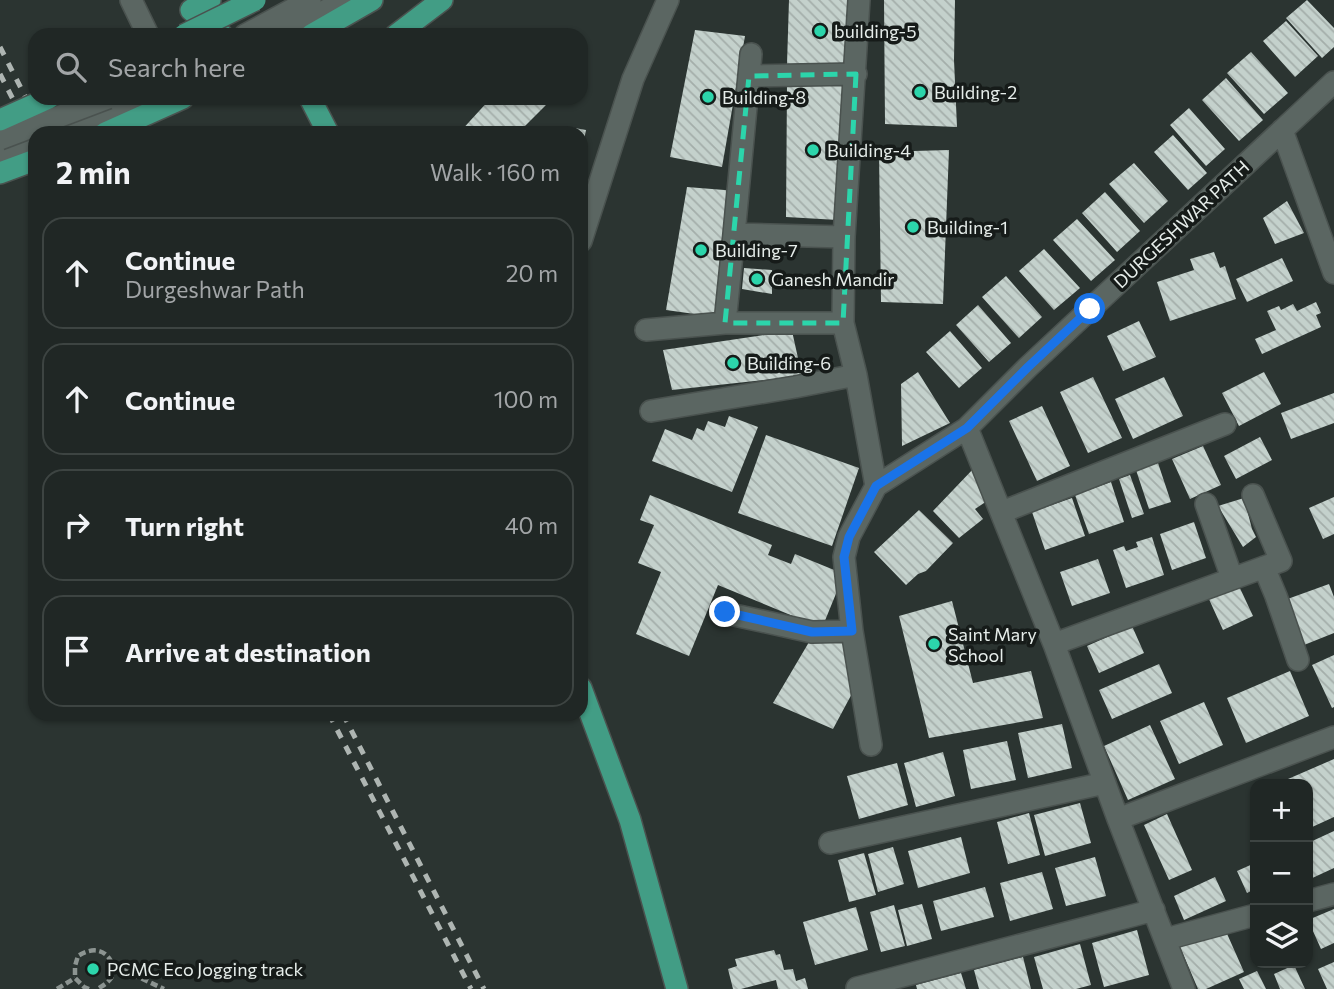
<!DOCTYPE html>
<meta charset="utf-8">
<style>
:root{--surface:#202725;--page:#2d3332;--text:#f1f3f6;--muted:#a2a5a7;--line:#3d4442}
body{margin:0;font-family:Commissioner,sans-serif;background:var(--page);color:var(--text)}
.controls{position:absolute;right:21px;bottom:21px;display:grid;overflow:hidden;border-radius:14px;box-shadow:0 2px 5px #0004}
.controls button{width:63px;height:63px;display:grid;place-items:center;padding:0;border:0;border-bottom:2px solid var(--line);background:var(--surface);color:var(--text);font:35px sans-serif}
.stop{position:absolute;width:21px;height:21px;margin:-16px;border:5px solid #1a73e8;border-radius:50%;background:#fff}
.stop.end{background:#1a73e8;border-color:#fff;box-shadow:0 2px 7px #0008}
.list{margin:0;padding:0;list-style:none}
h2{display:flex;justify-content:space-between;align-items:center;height:91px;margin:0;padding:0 28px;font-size:30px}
h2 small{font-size:23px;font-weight:400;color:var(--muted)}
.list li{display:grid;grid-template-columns:46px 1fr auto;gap:21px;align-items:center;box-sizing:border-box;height:112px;margin:0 14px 14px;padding:0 14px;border:2px solid var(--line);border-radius:21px}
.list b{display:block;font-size:26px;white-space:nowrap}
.list p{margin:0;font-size:23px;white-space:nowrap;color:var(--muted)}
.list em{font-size:23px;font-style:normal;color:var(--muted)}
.icon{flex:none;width:38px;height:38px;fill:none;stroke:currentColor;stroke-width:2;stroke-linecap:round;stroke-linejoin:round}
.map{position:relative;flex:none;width:1334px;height:989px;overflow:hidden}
.search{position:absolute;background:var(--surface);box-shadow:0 2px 5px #0004;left:28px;top:28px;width:560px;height:77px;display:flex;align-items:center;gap:18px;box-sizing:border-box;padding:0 24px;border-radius:21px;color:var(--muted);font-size:26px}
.panel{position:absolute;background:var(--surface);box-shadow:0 2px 5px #0004;left:28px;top:126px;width:560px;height:595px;border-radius:21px}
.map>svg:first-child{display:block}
.building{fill:url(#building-back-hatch)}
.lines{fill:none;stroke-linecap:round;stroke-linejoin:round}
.minor-casing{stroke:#4a524f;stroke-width:24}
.major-casing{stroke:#4a524f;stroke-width:24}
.path{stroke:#8c9491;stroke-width:4.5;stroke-dasharray:7 3.5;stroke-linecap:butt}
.minor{stroke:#5b6662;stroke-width:21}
.major{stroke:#429d85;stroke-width:21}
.rail{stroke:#aeb5b2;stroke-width:5;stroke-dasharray:9 9;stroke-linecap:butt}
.minor-bridge-casing{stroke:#4a524f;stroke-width:24;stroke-linecap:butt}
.major-bridge-casing{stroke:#4a524f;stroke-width:24;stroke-linecap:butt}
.minor-bridge{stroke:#5b6662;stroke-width:21}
.major-bridge{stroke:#429d85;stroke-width:21}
.route{stroke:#1a73e8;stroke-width:9}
.marked{fill:none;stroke:#2cd5ab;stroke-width:5;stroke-dasharray:14 9;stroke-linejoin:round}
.poi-dot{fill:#2cd5ab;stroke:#161b19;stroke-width:2.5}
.labels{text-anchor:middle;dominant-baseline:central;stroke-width:7;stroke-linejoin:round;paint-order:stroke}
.poi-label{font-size:18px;fill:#e6edea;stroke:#161b19;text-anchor:start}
.street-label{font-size:18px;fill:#e6edea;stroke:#161b19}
</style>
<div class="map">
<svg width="1334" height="989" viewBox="0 0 1334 989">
<defs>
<pattern id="building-back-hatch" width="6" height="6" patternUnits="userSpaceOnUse" patternTransform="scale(1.75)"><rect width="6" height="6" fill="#c4d1cc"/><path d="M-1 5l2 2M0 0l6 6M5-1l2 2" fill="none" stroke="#a4aeaa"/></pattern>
</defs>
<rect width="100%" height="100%" fill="#2b3431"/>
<path class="building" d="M789 0H852V63L787 64Z
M884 0H955L954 60 957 127 885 124Z
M1307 0 1334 28V47L1322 58 1286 18Z
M1286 21 1318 56 1295 77 1263 41Z
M695 30 745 36 722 167 670 157Z
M1251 52 1288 93 1264 114 1227 73Z
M1226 78 1263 120 1239 141 1202 100Z
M843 81 838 220 786 217 787 84Z
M491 98H553L518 133H459Z
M1189 108 1225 149 1206 166 1170 125Z
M569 127 586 130 582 150H581V133H568Z
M1173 135 1207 173 1188 190 1154 152Z
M949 150 943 304 881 302 879 152Z
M1134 163 1168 201 1144 223 1109 184Z
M687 187 737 191 716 317 666 310Z
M1105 192 1140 231 1117 252 1082 213Z
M1287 201 1304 233 1275 244 1263 218Z
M1077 219 1115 260 1091 281 1053 240Z
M1044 249 1080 288 1054 310 1019 271Z
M1214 252 1220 268 1225 266 1236 299 1170 321 1157 282 1194 270 1190 259Z
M1282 258 1293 281 1247 302 1236 279Z
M744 268 772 270V294L742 289Z
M1006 276 1042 317 1019 338 982 297Z
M1316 302 1321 313 1316 315 1321 327 1262 354 1255 339 1276 330 1267 311 1279 306 1281 310 1293 304 1297 311Z
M978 305 1011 343 989 362 956 325Z
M1139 321 1156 357 1123 371 1107 336Z
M792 331 802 376 672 390 663 350Z
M950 331 982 368 959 388 926 352Z
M918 372 950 423 902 446 901 384Z
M1264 372 1281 404 1239 426 1222 393Z
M1093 377 1122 438 1088 453 1060 392Z
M1164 377 1183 416 1133 439 1115 399Z
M1334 393V423L1291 439 1281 413Z
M1042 406 1070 466 1037 481 1009 421Z
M729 416 758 427 732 492 652 461 665 429 692 440 697 428 704 431 708 421 725 427Z
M766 435 859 468 832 546 738 513Z
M1260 437 1272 460 1236 479 1224 456Z
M1203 446 1221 485 1190 499 1172 459Z
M1158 463 1171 502 1149 509 1136 470Z
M975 467 987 501 975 509 983 519 959 538 933 511Z
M1130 475 1144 514 1132 518 1119 479Z
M1111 482 1124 522 1089 534 1075 495Z
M650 495 772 545 768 555 791 564 795 554 844 574 822 628 718 585 689 656 636 634 661 572 638 563 654 525 640 520Z
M1334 497V534L1323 539 1309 508Z
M1072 498 1085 536 1045 550 1032 512Z
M1244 498 1252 529 1256 537 1243 547 1218 506Z
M919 510 953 543 926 571 918 574 906 585 874 552Z
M1194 522 1206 558 1172 570 1160 534Z
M1152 537 1164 575 1126 588 1113 550 1124 546 1126 551 1138 547 1136 542Z
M1098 559 1110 593 1072 606 1060 572Z
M1238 584 1253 616 1223 630 1208 597Z
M1329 584 1334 597V633L1299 647 1282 601Z
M952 601 973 683 1031 671 1043 718 929 738 899 616Z
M1132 626 1144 653 1099 673 1087 646Z
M812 637 848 642 855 688 833 729 773 703Z
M1334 655V707L1332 708 1312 665Z
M1159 664 1172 693 1112 719 1099 690Z
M1290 671 1309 716 1246 743 1227 698Z
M1204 702 1223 745 1179 764 1160 721Z
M1062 724 1072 768 1028 778 1018 733Z
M1150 725 1175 779 1128 800 1104 746Z
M1007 741 1016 780 971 789 963 750Z
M943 752 955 796 916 807 904 763Z
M1334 759V817L1310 828 1308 824V784H1290L1288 779Z
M897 763 908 805 859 819 847 776Z
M1080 803 1091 843 1045 856 1034 815Z
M1029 813 1040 855 1008 864 997 822Z
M1167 814 1192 870 1169 880 1144 825Z
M1334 831V868L1308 880V843Z
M961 837 970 873 918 888 908 851Z
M893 847 904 884 878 892 868 854Z
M864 853 876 895 849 902 838 860Z
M1095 857 1106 896 1066 906 1055 868Z
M1255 863V889L1247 893 1237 871Z
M1042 872 1053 909 1010 921 1000 883Z
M1215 877 1226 901 1184 920 1174 896Z
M985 887 994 917 941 931 933 901Z
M922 904 932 939 907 946 898 910Z
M894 905 905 946 881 952 870 912Z
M856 907 868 950 815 965 803 922Z
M1334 909V943L1321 949 1308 920Z
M1224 927 1244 972 1206 989H1198L1180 947Z
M1137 930 1149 975 1104 987 1092 943Z
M1080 944 1091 985 1076 989H1043L1034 957Z
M774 950 776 955 780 954 784 970 793 969 796 981 805 978 808 989H778L776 980 741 989H733L728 969 737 966 735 959Z
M1023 957 1031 989H979L974 970Z
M1334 962V989H1327L1318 969Z
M1294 965 1305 989H1280L1274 974Z
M1257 971 1266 989H1244L1239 979Z
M961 973 966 989H917L916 985Z"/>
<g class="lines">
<defs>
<path id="minor" d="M131 0 148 35
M859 0 844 237 843 323 856 375 876 486
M245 35 310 0
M284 35 344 0
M751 54 734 234 844 237
M749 76 856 74
M1282 130 1334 273
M72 133 157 98
M0 159 35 147
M734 234 725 323H843
M581 241 633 79 668 0
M646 330 725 323
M651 411 795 387 856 375
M967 428 1054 644 1118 819 1184 989
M1206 504 1232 578
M1002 512 1225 424
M1264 567 1276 596 1298 660
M725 613 812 632 852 631
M1054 644 1281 561 1253 495
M871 745 852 631 844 557 849 537 876 486 967 428 1028 367 1334 82
M1118 819 1334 737
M830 843 1105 783
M1308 901 1334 894
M1166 939 1255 915
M857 988 1154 910"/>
<path id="major" d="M210 0 191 10 222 35
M311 35 372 0
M396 35 442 0
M310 98 328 133
M105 133 183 98
M0 173 35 160
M581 688 630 820 677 989"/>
</defs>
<use href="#minor" class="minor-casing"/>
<use href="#major" class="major-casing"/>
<path class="path" d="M113 965 164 989
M57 989 75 978
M89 989 84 987 75 978V966L78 956C84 952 92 949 99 951 110 954 117 968 111 978 108 983 102 986 98 989"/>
<use href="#minor" class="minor"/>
<use href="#major" class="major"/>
<path class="rail" d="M0 47 44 133
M0 74 35 142
M329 714 471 989
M343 714 484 989"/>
<defs>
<path id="minor-bridge" d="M0 139 108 98"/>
<path id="major-bridge" d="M184 35 255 0
M0 120 49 98"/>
</defs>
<use href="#minor-bridge" class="minor-bridge-casing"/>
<use href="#major-bridge" class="major-bridge-casing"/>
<use href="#minor-bridge" class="minor-bridge"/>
<use href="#major-bridge" class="major-bridge"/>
</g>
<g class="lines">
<path class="route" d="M725 612 812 632 852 631 844 557 849 537 876 486 967 428 1028 367 1090 309"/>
</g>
<path class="marked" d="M856 74 843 323H725L749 76Z"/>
<g class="poi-dot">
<circle cx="820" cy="31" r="7"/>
<circle cx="920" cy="92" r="7"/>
<circle cx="708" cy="97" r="7"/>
<circle cx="813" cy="150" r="7"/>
<circle cx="913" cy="227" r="7"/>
<circle cx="701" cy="250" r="7"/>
<circle cx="757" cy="279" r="7"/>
<circle cx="733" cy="363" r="7"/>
<circle cx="934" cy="644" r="7"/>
<circle cx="93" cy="969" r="7"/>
</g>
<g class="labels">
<g class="poi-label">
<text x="834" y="31">building-5</text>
<text x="934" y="92">Building-2</text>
<text x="722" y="97">Building-8</text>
<text x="827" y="150">Building-4</text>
<text x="927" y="227">Building-1</text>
<text x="715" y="250">Building-7</text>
<text x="771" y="279">Ganesh Mandir</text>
<text x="747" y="363">Building-6</text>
<text x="948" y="634">Saint Mary<tspan x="948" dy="21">School</tspan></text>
<text x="107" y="969">PCMC Eco Jogging track</text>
</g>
<g class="street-label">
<text transform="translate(1181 224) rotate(-43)">DURGESHWAR PATH</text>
</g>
</g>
</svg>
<div class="controls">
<button>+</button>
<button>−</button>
<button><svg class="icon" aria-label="layers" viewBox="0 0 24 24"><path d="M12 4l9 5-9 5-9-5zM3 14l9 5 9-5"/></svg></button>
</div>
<div class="stop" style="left:1090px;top:309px"></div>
<div class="stop end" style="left:725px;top:612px"></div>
<div class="search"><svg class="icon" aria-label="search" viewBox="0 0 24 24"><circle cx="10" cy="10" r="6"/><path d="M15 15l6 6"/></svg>Search here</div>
<section class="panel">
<h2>2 min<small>Walk · 160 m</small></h2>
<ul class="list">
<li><svg class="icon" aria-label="ahead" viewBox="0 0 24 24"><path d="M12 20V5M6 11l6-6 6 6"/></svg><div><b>Continue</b><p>Durgeshwar Path</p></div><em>20 m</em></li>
<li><svg class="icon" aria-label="ahead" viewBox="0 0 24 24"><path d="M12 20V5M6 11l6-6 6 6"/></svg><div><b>Continue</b></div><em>100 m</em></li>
<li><svg class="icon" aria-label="right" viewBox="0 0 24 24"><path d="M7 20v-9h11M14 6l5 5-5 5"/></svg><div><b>Turn right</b></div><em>40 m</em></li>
<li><svg class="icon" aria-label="arrive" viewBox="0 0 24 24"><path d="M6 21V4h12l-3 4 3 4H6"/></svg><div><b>Arrive at destination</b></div></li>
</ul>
</section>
</div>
